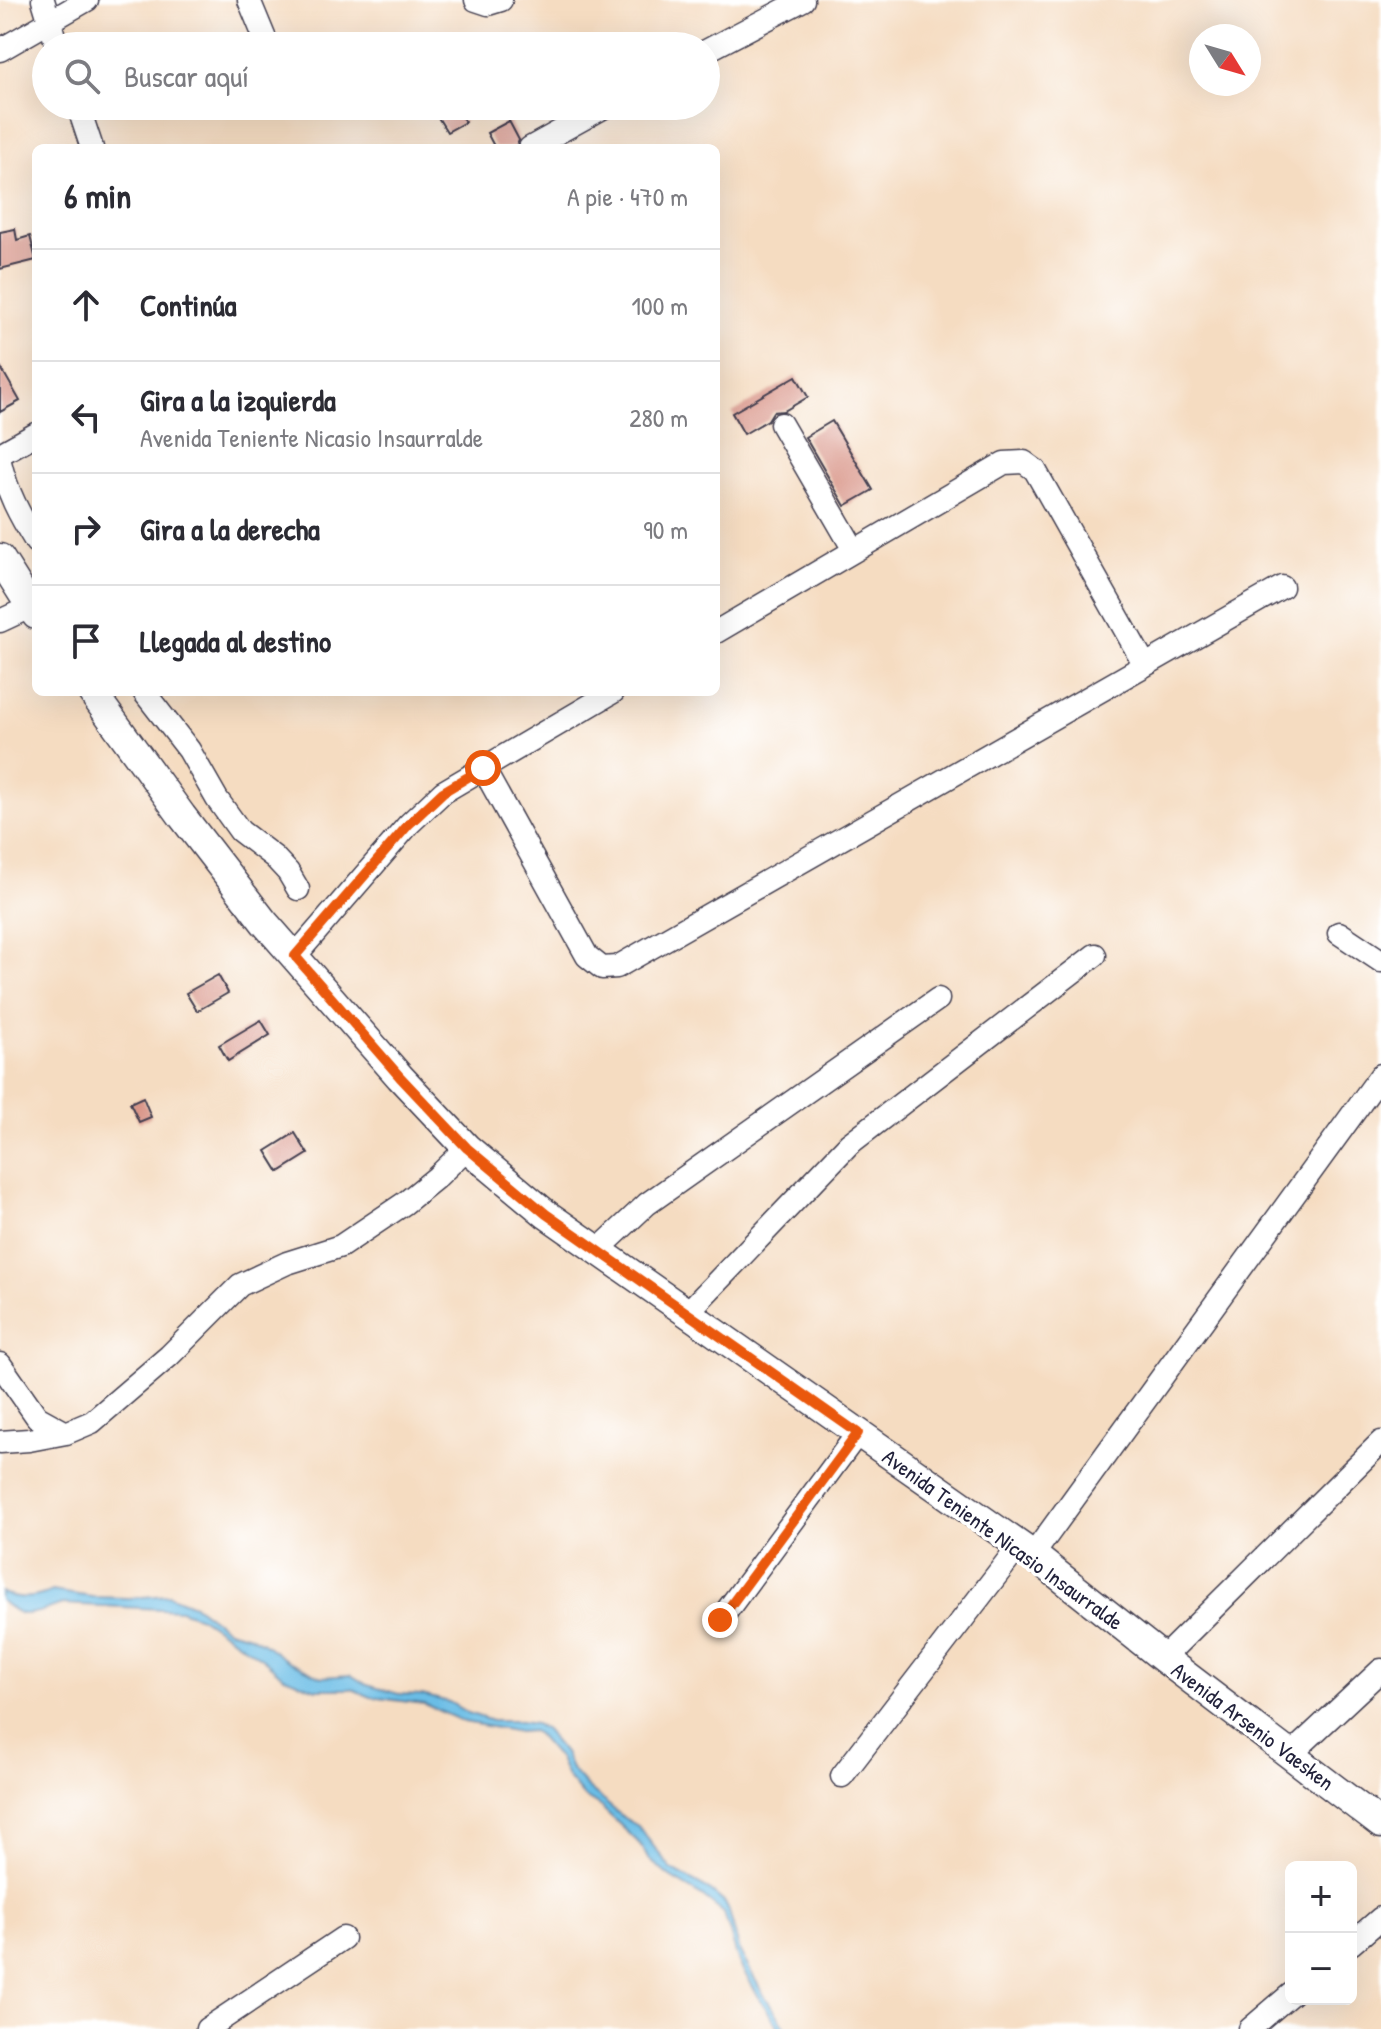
<!DOCTYPE html>
<html lang="es">
<meta charset="utf-8">
<style>
:root{--surface:#fff;--page:#f7f7f7;--text:#2b2b33;--muted:#7c7c81;--line:#e1e1e2}
body{margin:0;font-family:"Patrick Hand",sans-serif;background:var(--page);color:var(--text)}
.controls{position:absolute;right:24px;bottom:24px;display:grid;overflow:hidden;border-radius:12px;box-shadow:0 8px 32px #0002}
.controls button{width:72px;height:72px;display:grid;place-items:center;padding:0;border:0;border-bottom:2px solid var(--line);background:var(--surface);color:var(--text);font:40px sans-serif}
.compass{position:absolute;left:1189px;top:24px;width:72px;height:72px;border-radius:50%;background:var(--surface);box-shadow:0 8px 32px #0002;rotate:127deg}
.stop{position:absolute;width:24px;height:24px;margin:-18px;border:6px solid #ea580c;border-radius:50%;background:#fff}
.stop.end{background:#ea580c;border-color:#fff;box-shadow:0 2px 8px #0008}
.list{margin:0;padding:0;list-style:none}
h2{display:flex;justify-content:space-between;align-items:center;height:104px;margin:0;padding:0 32px;font-size:34px}
h2 small{font-size:26px;font-weight:400;color:var(--muted)}
.list li{display:grid;grid-template-columns:52px 1fr auto;gap:24px;align-items:center;box-sizing:border-box;height:112px;padding:0 32px;border-top:2px solid var(--line)}
.list b{display:block;font-size:30px;white-space:nowrap}
.list p{margin:0;font-size:26px;white-space:nowrap;color:var(--muted)}
.list em{font-size:26px;font-style:normal;color:var(--muted)}
.icon{flex:none;width:44px;height:44px;fill:none;stroke:currentColor;stroke-width:2;stroke-linecap:round;stroke-linejoin:round}
.map{position:relative;flex:none;width:1381px;height:2029px;overflow:hidden}
.search{position:absolute;background:var(--surface);box-shadow:0 8px 32px #0002;left:32px;top:32px;width:688px;height:88px;display:flex;align-items:center;gap:20px;box-sizing:border-box;padding:0 28px;border-radius:44px;color:var(--muted);font-size:30px}
.panel{position:absolute;background:var(--surface);box-shadow:0 8px 32px #0002;left:32px;top:144px;width:688px;height:552px;border-radius:12px}
.map>svg:first-child{display:block}
.water{fill:#6abde6;stroke:#467090;stroke-width:2}
.building{fill:#d99588}
.lines{fill:none;stroke-linecap:round;stroke-linejoin:round}
.minor-casing{stroke:#423e4f;stroke-width:25}
.major-casing{stroke:#423e4f;stroke-width:31}
.minor{stroke:#fff;stroke-width:22}
.major{stroke:#fff;stroke-width:28}
.route{stroke:#ea580c;stroke-width:10}
.labels{text-anchor:middle;dominant-baseline:central;stroke-width:7;stroke-linejoin:round;paint-order:stroke}
.street-label{font-size:22px;fill:#22223b;stroke:#fff}
</style>
<div class="map">
<svg width="1381" height="2029" viewBox="0 0 1381 2029">
<rect width="100%" height="100%" fill="#fff"/>
<filter id="ink" filterUnits="userSpaceOnUse"><feTurbulence type="fractalNoise" baseFrequency=".0125" numOctaves="2"/><feDisplacementMap in="SourceGraphic" scale="16" xChannelSelector="R" yChannelSelector="G"/><feConvolveMatrix kernelMatrix="1 2 1 2 8 2 1 2 1" color-interpolation-filters="sRGB"/></filter>
<filter id="wash" filterUnits="userSpaceOnUse"><feTurbulence type="fractalNoise" baseFrequency=".006" numOctaves="4" result="noise"/><feDisplacementMap in="SourceGraphic" scale="32" xChannelSelector="R" yChannelSelector="G"/><feGaussianBlur stdDeviation="1.8" result="paint"/><feColorMatrix in="noise" values="0 0 0 0 0 0 0 0 0 0 0 0 0 0 0 0 0 1.4 0 .05"/><feComposite in="paint" operator="in"/></filter>
<g filter="url(#wash)">
<rect width="100%" height="100%" fill="#f5dcc1"/>
<path class="water" d="M52 1591 92 1597 129 1598 169 1595 196 1606 228 1630 250 1636 263 1643 286 1660 322 1677 351 1675 367 1685 399 1694 422 1695 449 1702 468 1713 492 1721H513L535 1724 545 1730 564 1753 571 1769 587 1787 624 1818 638 1826 671 1869 711 1891 725 1903 729 1911 740 1952 762 1992 787 2029H780L760 1999 739 1963 724 1913 702 1896 670 1877 651 1861 637 1841 601 1807 583 1796 567 1777 559 1759 537 1734 532 1731 519 1732 464 1722 424 1704 371 1697 352 1689H316L284 1677 263 1659 200 1617 180 1610 62 1604C51 1608 35 1615 23 1614 15 1613 6 1605 0 1600V1592C18 1600 35 1599 52 1591Z"/>
<g id="blocks">
<path class="building" d="M431 106H456L465 122 447 132Z
M509 121 519 140 517 145 511 148H495L487 133Z
M15 229 17 240 30 236 36 260 0 269V232Z
M0 366 20 401 0 412Z
M796 376 808 397 784 411 773 412 768 420 744 434 732 413Z
M832 421 873 490 845 506 805 437Z
M218 975 228 993 197 1011 186 993Z
M261 1020 270 1035 228 1061 219 1045Z
M143 1097 151 1117 139 1122 130 1103Z
M295 1133 308 1154 279 1172 266 1151Z"/>
</g>
</g>
<g filter="url(#ink)">
<use href="#blocks" fill-opacity="0" stroke="#423e4f" stroke-width="2"/>
<g class="lines">
<defs>
<path id="minor" d="M43 0 57 46
M249 0 268 46
M476 0 488 4 501 0
M0 50 87 0
M706 51 803 0
M78 106 92 148
M530 148 606 106
M781 424 854 550
M0 454 36 434
M0 462C7 492 20 516 36 542
M0 621 30 607
M716 632 1004 463 1024 462 1035 470 1145 665
M144 692 189 750 217 799 240 831 274 857 288 872 298 889
M483 768 587 956 602 968 617 967 1282 587
M1339 933 1381 961
M295 956 409 824 443 792 613 692
M598 1250 647 1204 938 999
M687 1313 849 1144 1095 955
M0 1364 37 1417 66 1433
M0 1442 29 1440 66 1433 92 1422 169 1356 240 1285 287 1263 341 1246 405 1203 437 1177 467 1148
M1033 1555 1381 1075
M720 1620 858 1433
M1163 1658 1381 1442
M1290 1755 1381 1670
M842 1776 1019 1546
M1351 1944 1381 1918
M207 2029 343 1938
M1250 2029 1291 1994"/>
<path id="major" d="M0 558 36 615
M92 692 182 816 264 922 400 1077 467 1148 546 1214 1033 1555 1163 1658 1381 1824"/>
</defs>
<use href="#minor" class="minor-casing"/>
<use href="#major" class="major-casing"/>
<use href="#minor" class="minor"/>
<use href="#major" class="major"/>
</g>
</g>
<g class="lines" filter="url(#ink)">
<path class="route" d="M483 768 443 792 409 824 295 956 400 1077 467 1148 546 1214 858 1433 720 1620"/>
</g>
<g class="labels">
<g class="street-label">
<text transform="translate(1003 1539) rotate(36)">Avenida Teniente Nicasio Insaurralde</text>
<text transform="translate(1253 1726) rotate(37)">Avenida Arsenio Vaesken</text>
</g>
</g>
</svg>
<div class="controls">
<button>+</button>
<button>−</button>
</div>
<svg class="compass" viewBox="-18 -18 36 36"><path d="M0-13l5 13h-10z" fill="#e53935"/><path d="M0 13l5-13h-10z" fill="#7c7c81"/></svg>
<div class="stop" style="left:483px;top:768px"></div>
<div class="stop end" style="left:720px;top:1620px"></div>
<div class="search"><svg class="icon" aria-label="search" viewBox="0 0 24 24"><circle cx="10" cy="10" r="6"/><path d="M15 15l6 6"/></svg>Buscar aquí</div>
<section class="panel">
<h2>6 min<small>A pie · 470 m</small></h2>
<ul class="list">
<li><svg class="icon" aria-label="ahead" viewBox="0 0 24 24"><path d="M12 20V5M6 11l6-6 6 6"/></svg><div><b>Continúa</b></div><em>100 m</em></li>
<li><svg class="icon" aria-label="left" viewBox="0 0 24 24"><path d="M17 20v-9H6M10 6l-5 5 5 5"/></svg><div><b>Gira a la izquierda</b><p>Avenida Teniente Nicasio Insaurralde</p></div><em>280 m</em></li>
<li><svg class="icon" aria-label="right" viewBox="0 0 24 24"><path d="M7 20v-9h11M14 6l5 5-5 5"/></svg><div><b>Gira a la derecha</b></div><em>90 m</em></li>
<li><svg class="icon" aria-label="arrive" viewBox="0 0 24 24"><path d="M6 21V4h12l-3 4 3 4H6"/></svg><div><b>Llegada al destino</b></div></li>
</ul>
</section>
</div>
